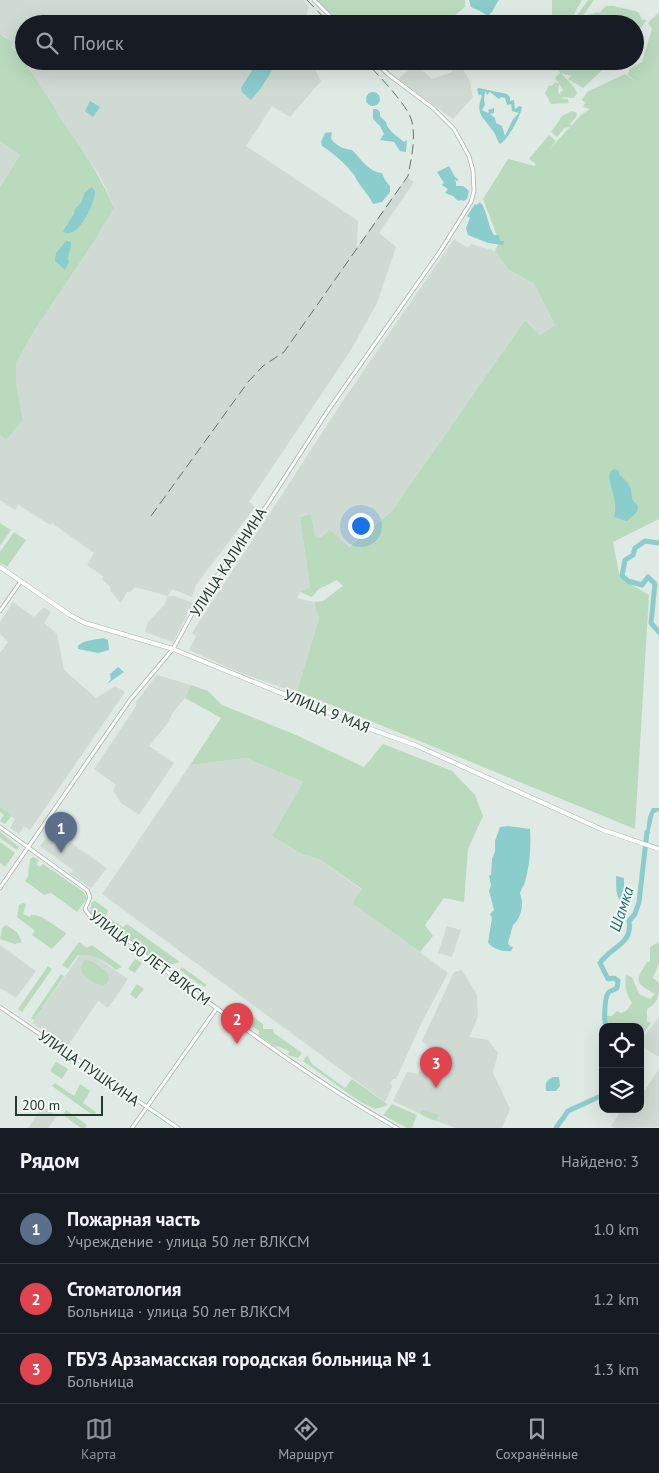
<!DOCTYPE html>
<html lang="ru">
<meta charset="utf-8">
<style>
:root{--surface:#171b24;--page:#20242c;--text:#f1f3f6;--muted:#9ea1a6;--line:#363941;--accent:#8c9099}
body{margin:0;font-family:"PT Sans",sans-serif;background:var(--page);color:var(--text)}
.controls{position:absolute;right:15px;bottom:15px;display:grid;overflow:hidden;border-radius:10px;box-shadow:0 5px 20px #0002}
.controls button{width:45px;height:45px;display:grid;place-items:center;padding:0;border:0;border-bottom:1px solid var(--line);background:var(--surface);color:var(--text);font:25px sans-serif}
.scale{position:absolute;left:15px;bottom:12px;width:88px;box-sizing:border-box;padding-left:5px;border:2px solid #223a2f;border-top:0;font-size:14px;line-height:18px;white-space:nowrap;color:#223a2f;-webkit-text-stroke:4px #f1f7f3;paint-order:stroke}
.you{position:absolute;left:360px;top:525px;width:18px;height:18px;margin:-12px;border:4px solid #fff;border-radius:50%;background:#1a73e8;box-shadow:0 0 0 8px #1a73e833}
.badge{display:grid;place-items:center;width:32px;height:32px;border-radius:50%;background:var(--accent);color:#fff;font-size:16px;font-weight:700}
.pin{position:absolute;translate:-50% -41px;filter:drop-shadow(0 1px 2px #0008)}
.pin::after{content:'';position:absolute;top:26px;width:18px;height:15px;background:inherit;clip-path:polygon(0 0,100% 0,50% 100%)}
.list{margin:0;padding:0;list-style:none}
h2{display:flex;justify-content:space-between;align-items:center;height:65px;margin:0;padding:0 20px;font-size:21px}
h2 small{font-size:16px;font-weight:400;color:var(--muted)}
.list li{display:grid;grid-template-columns:32px 1fr auto;gap:15px;align-items:center;box-sizing:border-box;height:70px;padding:0 20px;border-top:1px solid var(--line)}
.list b{display:block;font-size:19px;white-space:nowrap}
.list p{margin:0;font-size:16px;white-space:nowrap;color:var(--muted)}
.list em{font-size:16px;font-style:normal;color:var(--muted)}
.icon{flex:none;width:28px;height:28px;fill:none;stroke:currentColor;stroke-width:2;stroke-linecap:round;stroke-linejoin:round}
.map{position:relative;flex:none;width:659px;height:1128px;overflow:hidden}
.search{position:absolute;background:var(--surface);box-shadow:0 5px 20px #0002;left:15px;right:15px;top:15px;height:55px;display:flex;align-items:center;gap:12px;box-sizing:border-box;padding:0 18px;border-radius:28px;color:var(--muted);font-size:19px}
.sheet{height:275px;background:var(--surface)}
nav{display:flex;justify-content:space-around;align-items:center;box-sizing:border-box;height:70px;border-top:1px solid var(--line);background:var(--surface);font-size:14px;color:var(--muted)}
nav a{display:grid;justify-items:center;gap:2px}
nav .on{color:var(--accent)}
.map>svg:first-child{display:block}
.built{fill:#cfdad3}
.green{fill:#badabe}
.water{fill:#8bcccc;fill-rule:evenodd}
.lines{fill:none;stroke-linecap:round;stroke-linejoin:round}
.river{stroke:#8bcccc;stroke-width:5}
.tertiary-casing{stroke:#a3b2aa;stroke-width:4.5}
.secondary-casing{stroke:#a2b8ad;stroke-width:5}
.tertiary{stroke:#fff;stroke-width:3}
.secondary{stroke:#fff;stroke-width:4}
.rail{stroke:#5c756b;stroke-width:1;stroke-dasharray:10 5;stroke-linecap:butt}
.labels{text-anchor:middle;dominant-baseline:central;stroke-width:4;stroke-linejoin:round;paint-order:stroke}
.street-label{font-size:15px;fill:#223a2f;stroke:#f1f7f3}
.water-label{font-size:16px;font-style:italic;fill:#207171;stroke:#f1f7f3}
</style>
<div class="map">
<svg width="659" height="1128" viewBox="0 0 659 1128">
<rect width="100%" height="100%" fill="#e0eae4"/>
<path class="built" d="M0 0H304L309 6 304 24H24V61H316L315 69 321 81 290 117 272 106 246 146 358 221 357 247 407 177 414 182 379 233 396 247 377 303 351 350 249 502 255 507 196 585 192 597 172 589 168 596H175L193 603 173 642 145 632 148 622 164 605 168 596 135 587 130 592H127L121 603 111 592 110 587 102 579 103 576 87 565 94 553 52 523 50 525 19 505 15 510 0 500V435L6 440 23 421 16 382V363L34 331 99 234V233L114 208 106 188 98 173 57 113V111L20 55 11 46 7 38 0 34Z
M454 61H466L464 71 470 82 473 97 453 119 398 79 416 64 432 79 452 72Z
M0 141 20 155 0 187Z
M454 239 468 248 471 244 495 251 508 269 534 284 555 325 540 335 525 320 392 511 348 547 330 531 320 538 315 537 311 514 300 517 310 587 300 592 297 598 314 602 319 618 297 691H292L236 671 189 650 196 636 192 633 342 402Z
M13 602 34 617 44 607 51 612 44 623 57 634 64 670 96 698 115 686 125 692 30 830 24 826 19 834 10 828 15 819 11 816 5 824 0 821 4 815 0 812V653L8 642 0 634V622Z
M157 675 191 685 185 698 174 711 167 724 149 746 174 763 139 815 121 803 113 791 116 785 94 769 136 706V702Z
M246 758 303 782 272 836 302 854 319 859 362 890 353 903 448 973 421 1024 396 1079H393L391 1082 392 1087 385 1102 102 894 190 765Z
M52 830 107 868 91 888 70 874 73 870 40 846Z
M447 926 461 930 452 957 438 953Z
M0 945 36 971 16 998 0 988Z
M84 949 128 979 108 1008 98 1001 67 1047 32 1023Z
M462 970 477 995 478 1017 469 1037 488 1040 498 1053 493 1073 510 1109 502 1128H456L433 1120 393 1101 407 1072 418 1074 429 1048 422 1041 454 972Z
M659 1017V1057L640 1045V1042Z
M659 1069V1127L615 1128 611 1126 622 1109H640V1094H642Z
M43 1106 57 1116 48 1128H28Z"/>
<path class="green" d="M317 0H465V7L444 24H341Z
M552 0H582L570 21H565L563 24 558 23 552 14Z
M588 0H594L577 24H571Z
M606 6H613L636 11 639 13 642 20H646V21L635 35V24H583L591 14 597 12 599 13Z
M659 12V519L613 542 620 578 649 595 635 829 297 691 319 618 314 602 323 601 343 586 337 580 319 589 312 597 300 592 310 587 300 517 311 514 315 537 320 538 330 530 349 547 392 511 525 320 540 335 555 325 534 284 508 269 495 251 499 241 483 199 508 159 535 166 536 164 529 159 549 135 556 141 549 150 570 127 564 128 557 137 551 132 562 116 572 111 577 113 576 117 571 123 570 127 581 115 590 109 583 107 585 103 582 100 587 92 625 74 636 82 628 75 629 69 642 62 652 29 648 23Z
M0 34 13 43 11 47 20 55 57 111V113C78 144 100 173 114 208L99 233V234L34 331 16 363V382L23 421 6 440 0 435V187L20 155 0 141Z
M565 61H612L583 88 568 79 572 75H567L561 73 574 87 577 93 574 98 561 97 565 99H568L569 103 551 104 545 93 549 85 552 86 555 82 559 84 558 92 561 96 560 93 563 90 555 78 560 73 559 70 567 64 562 63Z
M0 523 11 530 0 546Z
M14 532 26 540 7 567 0 563V552Z
M191 685 208 691 222 705 296 735 364 767 383 744 452 771 475 795 483 816 468 849 464 902 444 898 425 925 433 936 420 952 352 903 362 889 319 859 302 854 272 836 303 782 246 758 190 765 221 718 185 698Z
M0 807 12 815 5 824 0 821 4 815 0 812Z
M0 832 19 847 17 850 0 838Z
M0 842 15 853 5 867 0 863Z
M33 857 39 860 36 864 40 867 43 864C52 870 61 876 69 882 76 887 83 889 87 898L77 912 51 893 44 895 25 881 28 876 30 859Z
M95 901 108 910 106 916 123 927 127 924 180 962 170 965 171 971 169 972 104 924 102 920 100 922C89 914 89 915 92 902Z
M23 903 26 904 23 914 30 917 31 915C44 914 54 927 65 932L66 934 52 949 32 935 35 931 17 917 19 905Z
M6 925 17 932 22 942 15 944 0 939 2 928Z
M79 942 87 948 92 945 122 967 116 970C105 961 93 953 78 955L68 969 62 965Z
M659 942V963L653 978 659 983C659 995 659 1003 647 1009V1021L651 1023 640 1038V1027H606L604 1016H612L617 1011 621 1013 626 1011 632 1003C626 994 624 986 626 975L632 977 639 994 650 999 655 994C633 983 636 980 647 962H650V947Z
M135 959 142 963 135 973 128 969Z
M87 960 93 962 108 973 109 979 106 984C97 987 88 979 82 973L80 967 84 961Z
M48 966 52 969 22 1012 18 1009Z
M182 967 207 985 204 987 201 984 200 985 180 970Z
M178 973 198 988V989L202 990 200 994 175 976Z
M61 974 64 976 34 1020 31 1018Z
M137 984 144 989 136 999 130 994Z
M242 1009 263 1024V1029H273L274 1033 302 1053 298 1058 288 1055 289 1051 278 1046 276 1047 259 1036V1031L236 1015 239 1014Z
M307 1055 312 1064 345 1088 352 1079 387 1104 386 1106 375 1109 359 1101 303 1061Z
M56 1062 68 1069 62 1079 50 1071Z
M55 1083 74 1096 80 1084 90 1091 83 1103 96 1112 94 1116 52 1086Z
M392 1104 417 1115 412 1128H407L383 1115Z
M66 1110 87 1125 85 1128H81L63 1115Z
M422 1110 439 1115 437 1119 433 1120 420 1114Z"/>
<path class="water" d="M469 0H499C494 6 495 10 488 16L480 11 471 7Z
M258 61H267L274 67 261 88 251 100 242 92 241 88Z
M479 88 507 94 510 97V101L514 100 515 109 519 106 522 107C521 116 507 141 500 144 497 140 497 138 495 134 485 117 474 116 482 96L480 94 479 96 477 89ZM485 91 487 95 490 92 499 99 501 97 505 98 507 105 511 104 512 111 519 113 513 119 505 136 502 126 496 123 495 118 490 114 494 113V108L488 110 489 112 488 113 482 110 485 105 484 99Z
M366 99a7 7 0 1 1 14 0a7 7 0 1 1-14 0Z
M90 101 100 107 93 117 85 111Z
M373 109H377L380 112V116L386 122C387 130 397 136 404 142L407 140 406 152 400 151 394 142 380 140 384 134 380 126 373 119Z
M332 132 331 139C337 146 343 149 352 150 360 158 370 173 382 173L385 180 390 186V192L382 202 373 204C369 195 363 190 358 182 356 180 356 177 354 175 347 165 332 152 322 146L321 142 325 133Z
M449 166 455 177 458 179V181L454 180 456 182V186H463L469 191 467 199 464 201 461 200 458 201 453 196 445 193 448 189 442 185 444 183 437 172Z
M92 187 95 191C95 204 79 237 65 233L63 231 74 214 75 209 81 203 85 192Z
M480 202C488 211 487 225 494 235H499L500 241H504L503 245 488 243 468 235 466 228 470 218 467 216 475 204 477 205Z
M66 241 71 242C72 249 66 255 69 262L65 270 55 261 56 253Z
M614 469 619 471V474C622 477 628 482 630 487 634 498 628 496 638 506L637 512 627 521 614 517C618 503 611 489 609 476L611 471Z
M103 638 108 640 109 650 98 653 78 649V646C83 640 95 640 103 638Z
M118 667 124 672 107 684 111 679 110 674Z
M652 808H659V811L654 813 648 839H645L648 817Z
M508 826 530 829C531 847 530 864 525 882 524 886 521 889 520 893 524 903 522 918 513 925L508 943 510 946 513 947 511 951C502 952 494 949 488 943L492 918 490 914 494 910 489 891 491 885 489 876 491 875 492 859 495 851V841L500 827Z
M616 876 624 878V891L627 901 625 904C614 898 617 887 616 876Z
M553 1077H559L560 1086 556 1091H546C545 1084 546 1080 553 1077Z"/>
<g class="lines">
<path class="river" d="M659 543 645 541 635 548 633 555 625 560 622 576 628 581 642 585 648 577 655 584 651 623 659 632
M606 1027C604 1021 604 996 609 992 611 991 614 990 617 988L618 981 614 978 608 979 600 963C611 946 633 945 629 921L635 914 639 902 647 832
M556 1128 568 1111 603 1095"/>
<defs>
<path id="tertiary" d="M314 0 338 24
M0 611 21 581
M0 827 87 890 90 897 85 909C95 926 116 931 130 942 137 947 142 953 148 958 229 1017 310 1079 397 1128
M0 888 130 700 173 649 198 603 267 505 327 412 441 250 471 202 474 191 473 171 469 156 454 129 433 108 389 75 374 61
M0 1007 178 1128
M132 1128 217 1008"/>
<path id="secondary" d="M0 567 70 615 85 623 173 649 362 726 415 745 603 830 659 849"/>
</defs>
<use href="#tertiary" class="tertiary-casing"/>
<use href="#secondary" class="secondary-casing"/>
<use href="#tertiary" class="tertiary"/>
<use href="#secondary" class="secondary"/>
<path class="rail" d="M307 0 330 24
M151 516 248 382 263 366 284 352 408 176C411 159 416 140 412 122 409 106 377 74 365 61"/>
</g>
<g class="labels">
<g class="street-label">
<text transform="translate(228 562) rotate(-57)">УЛИЦА КАЛИНИНА</text>
<text transform="translate(327 711) rotate(22)">УЛИЦА 9 МАЯ</text>
<text transform="translate(150 958) rotate(37)">УЛИЦА 50 ЛЕТ ВЛКСМ</text>
<text transform="translate(89 1068) rotate(35)">УЛИЦА ПУШКИНА</text>
</g>
<g class="water-label">
<text transform="translate(621 909) rotate(-72)">Шамка</text>
</g>
</g>
</svg>
<div class="controls">
<button><svg class="icon" aria-label="locate" viewBox="0 0 24 24"><circle cx="12" cy="12" r="6"/><path d="M12 2v4M12 18v4M2 12h4M18 12h4"/></svg></button>
<button><svg class="icon" aria-label="layers" viewBox="0 0 24 24"><path d="M12 4l9 5-9 5-9-5zM3 14l9 5 9-5"/></svg></button>
</div>
<div class="scale">200 m</div>
<div class="you"></div>
<div class="pin badge" style="left:61px;top:853px;background:#5c6f8a">1</div>
<div class="pin badge" style="left:237px;top:1044px;background:#e0444e">2</div>
<div class="pin badge" style="left:436px;top:1088px;background:#e0444e">3</div>
<div class="search"><svg class="icon" aria-label="search" viewBox="0 0 24 24"><circle cx="10" cy="10" r="6"/><path d="M15 15l6 6"/></svg>Поиск</div>
</div>
<section class="sheet">
<h2>Рядом<small>Найдено: 3</small></h2>
<ul class="list">
<li><span class="badge" style="background:#5c6f8a">1</span><div><b>Пожарная часть</b><p>Учреждение · улица 50 лет ВЛКСМ</p></div><em>1.0 km</em></li>
<li><span class="badge" style="background:#e0444e">2</span><div><b>Стоматология</b><p>Больница · улица 50 лет ВЛКСМ</p></div><em>1.2 km</em></li>
<li><span class="badge" style="background:#e0444e">3</span><div><b>ГБУЗ Арзамасская городская больница № 1</b><p>Больница</p></div><em>1.3 km</em></li>
</ul>
</section>
<nav>
<a class="on"><svg class="icon" aria-label="map" viewBox="0 0 24 24"><path d="M3 6l6-2 6 2 6-2v14l-6 2-6-2-6 2zM9 4v14M15 6v14"/></svg>Карта</a>
<a><svg class="icon" aria-label="directions" viewBox="0 0 24 24"><path d="M12 3l9 9-9 9-9-9zM9 14v-3h6M13 9l2 2-2 2"/></svg>Маршрут</a>
<a><svg class="icon" aria-label="saved" viewBox="0 0 24 24"><path d="M7 4h10v16l-5-4-5 4z"/></svg>Сохранённые</a>
</nav>
